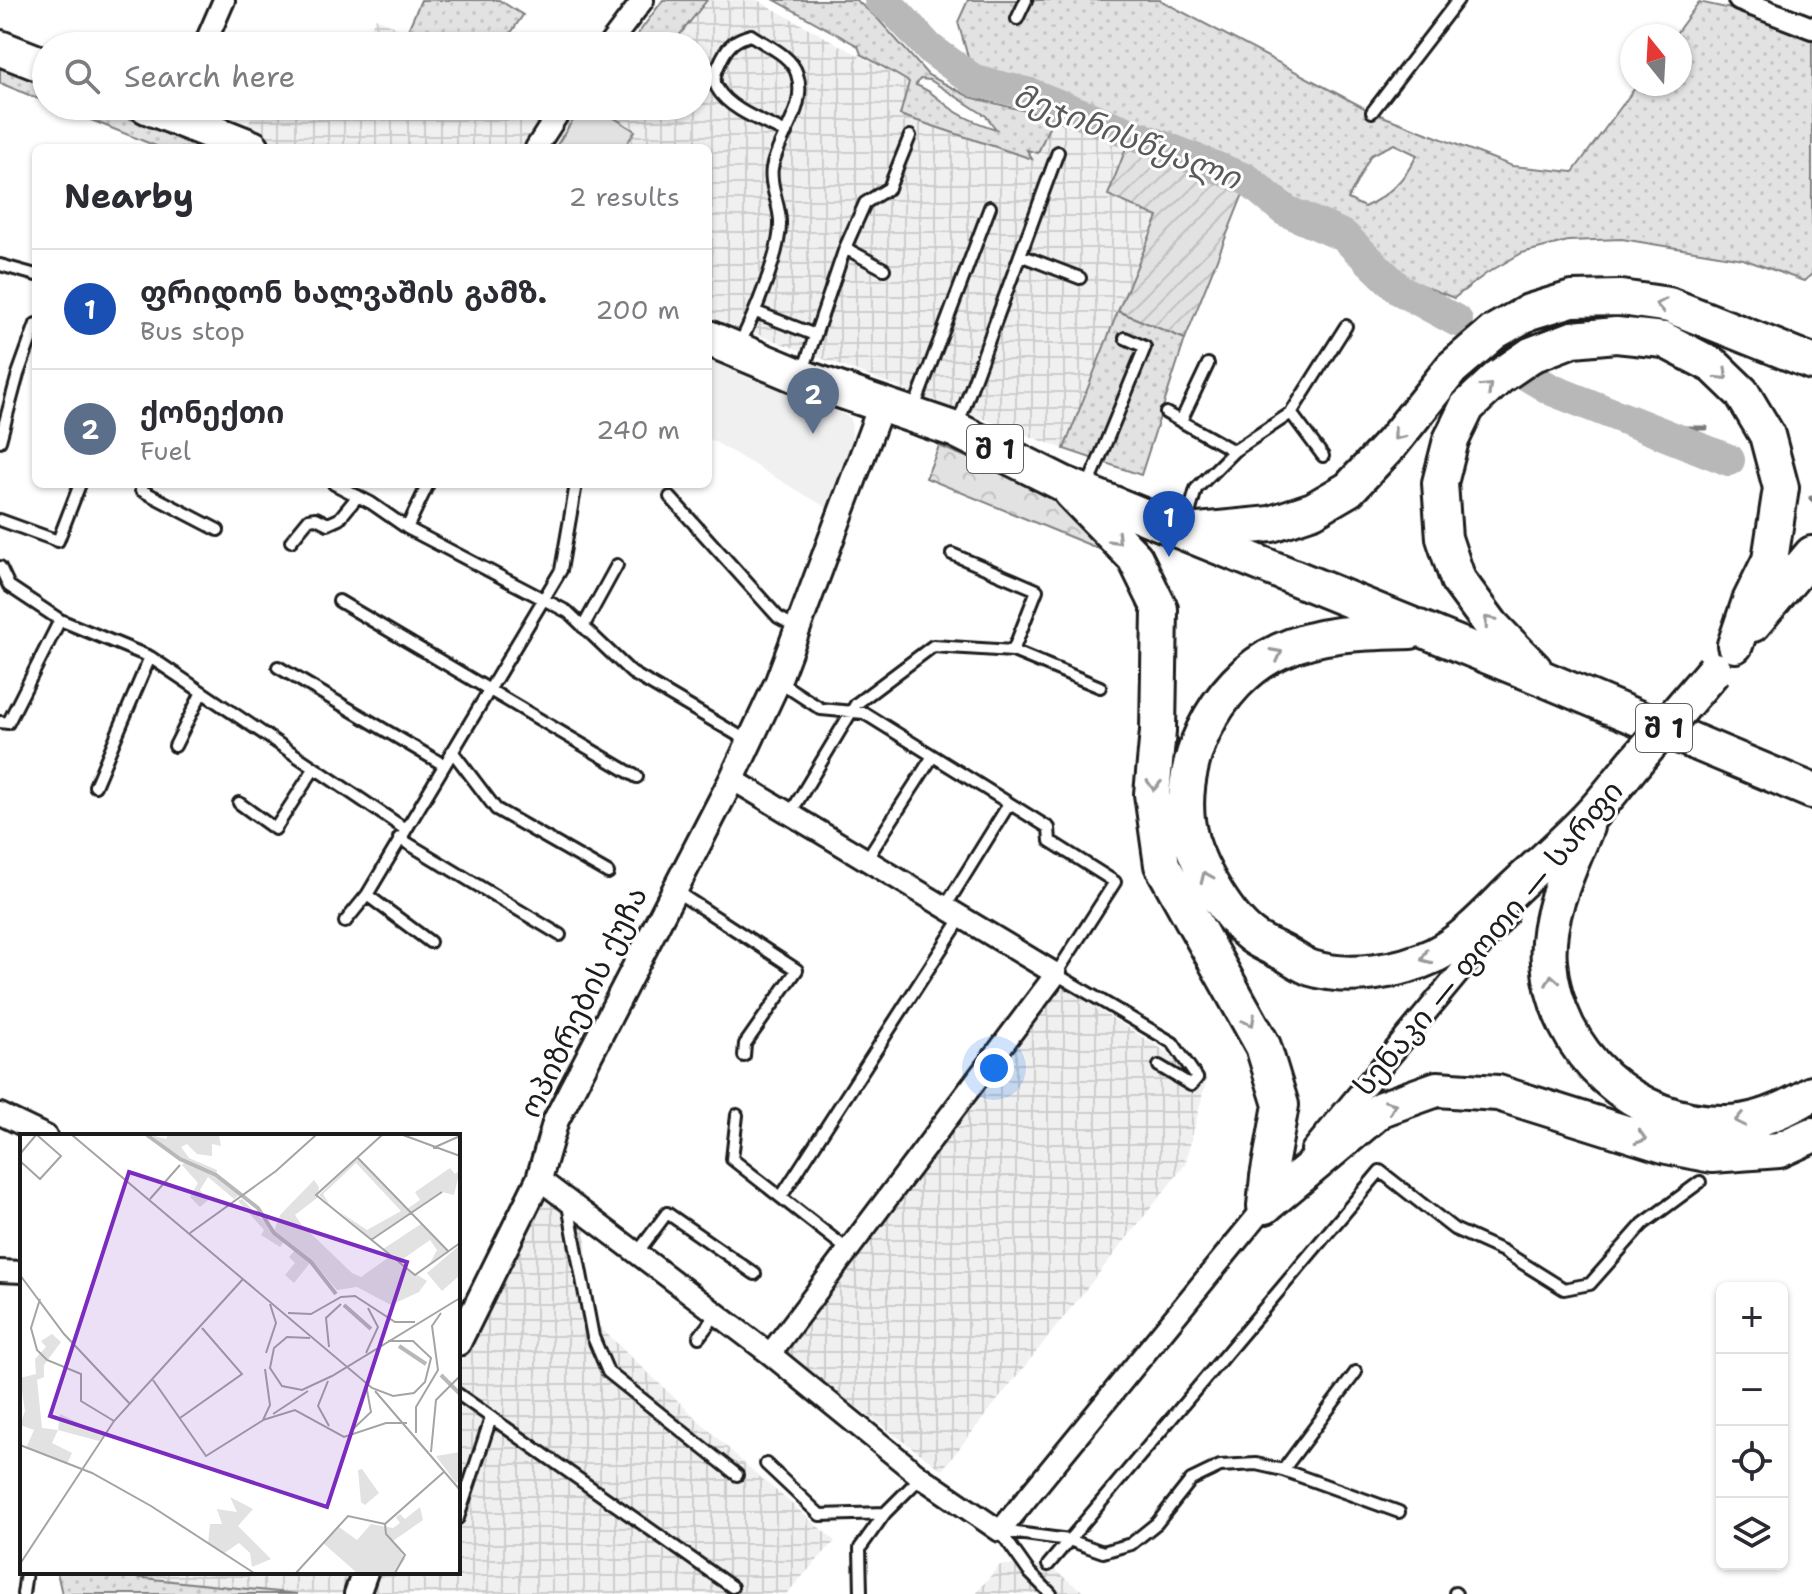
<!DOCTYPE html>
<meta charset="utf-8">
<style>
:root{--surface:#fff;--page:#f2f2f3;--text:#2b2b33;--muted:#7c7c81;--line:#e1e1e2;--accent:#c8321e}
body{margin:0;font-family:"Shantell Sans","Noto Sans Georgian",sans-serif;background:var(--page);color:var(--text)}
.controls{position:absolute;right:24px;bottom:24px;display:grid;overflow:hidden;border-radius:12px;box-shadow:0 2px 6px #0004}
.controls button{width:72px;height:72px;display:grid;place-items:center;padding:0;border:0;border-bottom:2px solid var(--line);background:var(--surface);color:var(--text);font:40px sans-serif}
.compass{position:absolute;left:1620px;top:24px;width:72px;height:72px;border-radius:50%;background:var(--surface);box-shadow:0 2px 6px #0004;rotate:342deg}
.you{position:absolute;left:994px;top:1068px;width:28px;height:28px;margin:-20px;border:6px solid #fff;border-radius:50%;background:#1a73e8;box-shadow:0 0 0 12px #1a73e833}
.badge{display:grid;place-items:center;width:52px;height:52px;border-radius:50%;background:var(--accent);color:#fff;font-size:26px;font-weight:700}
.pin{position:absolute;translate:-50% -66px;filter:drop-shadow(0 2px 4px #0008)}
.pin::after{content:'';position:absolute;top:42px;width:28px;height:24px;background:inherit;clip-path:polygon(0 0,100% 0,50% 100%)}
.list{margin:0;padding:0;list-style:none}
h2{display:flex;justify-content:space-between;align-items:center;height:104px;margin:0;padding:0 32px;font-size:34px}
h2 small{font-size:26px;font-weight:400;color:var(--muted)}
.list li{display:grid;grid-template-columns:52px 1fr auto;gap:24px;align-items:center;box-sizing:border-box;height:120px;padding:0 32px;border-top:2px solid var(--line)}
.list b{display:block;font-size:30px;white-space:nowrap}
.list p{margin:0;font-size:26px;white-space:nowrap;color:var(--muted)}
.list em{font-size:26px;font-style:normal;color:var(--muted)}
.icon{flex:none;width:44px;height:44px;fill:none;stroke:currentColor;stroke-width:2;stroke-linecap:round;stroke-linejoin:round}
.map{position:relative;flex:none;width:1812px;height:1594px;overflow:hidden}
.search{position:absolute;background:var(--surface);box-shadow:0 2px 6px #0004;left:32px;top:32px;width:680px;height:88px;display:flex;align-items:center;gap:20px;box-sizing:border-box;padding:0 28px;border-radius:44px;color:var(--muted);font-size:30px}
.panel{position:absolute;background:var(--surface);box-shadow:0 2px 6px #0004;left:32px;top:144px;width:680px;height:344px;border-radius:12px}
.map>svg:first-child{display:block}
.built{fill:#f0f0f0}
.industrial{fill:url(#industrial-grid)}
.grass{fill:url(#grass-dots);stroke:#7f7f7f;stroke-width:2;fill-rule:evenodd}
.forest{fill:url(#forest-crowns);stroke:#7f7f7f;stroke-width:2}
.garden{fill:url(#garden-furrows);stroke:#7f7f7f;stroke-width:2}
.pitch{fill:#e2e2e2;stroke:#7f7f7f;stroke-width:2}
.lines{fill:none;stroke-linecap:round;stroke-linejoin:round}
.stream{stroke:#7a7a7a;stroke-width:5}
.river{stroke:#b8b8b8;stroke-width:32}
.service-casing{stroke:#1c1c1c;stroke-width:16}
.minor-casing{stroke:#1c1c1c;stroke-width:26}
.tertiary-casing{stroke:#1c1c1c;stroke-width:30}
.trunk-casing{stroke:#1c1c1c;stroke-width:40}
.service{stroke:#fff;stroke-width:10}
.minor{stroke:#fff;stroke-width:20}
.tertiary{stroke:#fff;stroke-width:24}
.trunk{stroke:#fff;stroke-width:34}
.trunk-bridge-casing{stroke:#1c1c1c;stroke-width:40;stroke-linecap:butt}
.trunk-bridge{stroke:#fff;stroke-width:34}
.oneway{stroke:#999}
.labels{text-anchor:middle;dominant-baseline:central;stroke-width:6;stroke-linejoin:round;paint-order:stroke}
.shield{fill:#fff;stroke:#606060;stroke-width:2}
.shield-label{font-size:28px;font-weight:bold;fill:#1c1c1c}
.street-label{font-size:30px;fill:#1c1c1c;stroke:#fff}
.water-label{font-size:32px;font-style:italic;fill:#5a5a5a;stroke:#fff}
.inset-river{fill:none;stroke:#b8b8b8;stroke-width:4}
.inset-road{fill:none;stroke:#a4a4a4;stroke-width:2}
.view{fill:#7b2cbf;fill-opacity:0.15;stroke:#7b2cbf;stroke-width:4}
.inset-edge{fill:none;stroke:#1c1c1c;stroke-width:4}
</style>
<div class="map">
<svg width="1812" height="1594" viewBox="0 0 1812 1594">
<defs>
<pattern id="industrial-grid" width="8" height="8" patternUnits="userSpaceOnUse" patternTransform="scale(2)"><rect width="8" height="8" fill="#f0f0f0"/><path d="M0 4h8M4 0v8" fill="none" stroke="#cdcdcd"/></pattern>
<pattern id="grass-dots" width="8" height="8" patternUnits="userSpaceOnUse" patternTransform="scale(2)"><rect width="8" height="8" fill="#e2e2e2"/><path d="M2 2h.1M6 6h.1" fill="none" stroke="#c1c1c1" stroke-width="1.8" stroke-linecap="round"/></pattern>
<pattern id="forest-crowns" width="20" height="18" patternUnits="userSpaceOnUse" patternTransform="scale(2)"><rect width="20" height="18" fill="#e2e2e2"/><path d="M2 6a3 3 0 1 1 6 0M12 15a3 3 0 1 1 6 0" fill="none" stroke="#c1c1c1"/></pattern>
<pattern id="garden-furrows" width="10" height="10" patternUnits="userSpaceOnUse" patternTransform="scale(2)"><rect width="10" height="10" fill="#e2e2e2"/><path d="M-1 1l2-2M0 10L10 0M9 11l2-2" fill="none" stroke="#c1c1c1"/></pattern>
</defs>
<rect width="100%" height="100%" fill="#fff"/>
<filter id="ink" filterUnits="userSpaceOnUse"><feTurbulence type="fractalNoise" baseFrequency=".0125" numOctaves="2"/><feDisplacementMap in="SourceGraphic" scale="16" xChannelSelector="R" yChannelSelector="G"/><feConvolveMatrix kernelMatrix="1 2 1 2 8 2 1 2 1" color-interpolation-filters="sRGB"/></filter>
<g filter="url(#ink)">
<path class="built" d="M708 356 851 418 852 443 841 516 708 438Z"/>
<path class="industrial" d="M707 0H757L909 83 900 115 1032 159 1048 114 1128 143 1108 195 1158 217 1064 449 708 316V148H552L578 106H698V46H671Z
M376 18 437 46H360Z
M256 106H563L531 148H293L246 130Z
M1057 984 1207 1077 1185 1165 942 1470 781 1351Z
M539 1179 585 1231 592 1320 746 1465 835 1541 786 1594H297L134 1577 133 1572H458V1343Z
M1000 1565H1048L1086 1594H975Z"/>
<path class="grass" d="M421 0H499L523 15 502 46H437L407 32Z
M663 0H707L671 46H629Z
M775 0H856L877 18 928 75 970 97 1050 117 1051 122 1038 153 1027 150 1032 159 900 115 909 82 861 54 858 46ZM920 79 930 80 986 116 996 129C980 124 962 117 949 107 937 98 930 90 916 85Z
M968 0H1160L1372 112 1512 166 1573 172 1638 84H1680V36H1674L1699 2 1763 16 1812 40V274L1804 281 1743 259 1622 239 1568 241 1522 253 1487 273 1454 298 1396 275 1349 225 1311 211 1275 184 1053 94 972 71 958 22ZM1394 144 1417 155C1405 179 1389 196 1364 207L1348 199 1371 155Z
M0 67 46 85V102L0 83Z
M56 106H98L203 148H161Z
M1118 311 1185 339 1141 475 1064 449Z
M57 1572H133L134 1577 297 1594H62Z"/>
<path class="forest" d="M939 446 1050 491 1102 550 926 478Z"/>
<path class="garden" d="M1128 143 1171 153 1245 189 1185 339 1118 311 1158 217 1108 195Z"/>
<path class="pitch" d="M582 106H595L635 131 624 148H555Z"/>
<g class="lines">
<path class="stream" d="M1648 428H1706
M1811 498 1812 500"/>
<path class="river" d="M880 0 897 13 929 48 975 81 1031 94 1248 180 1284 210 1344 236 1400 290 1457 321
M1525 374 1552 390 1729 460"/>
<defs>
<path id="service" d="M1017 19 1026 0
M377 39 394 46
M539 106 557 114
M1372 112 1458 0
M845 248 884 269
M1020 255 1080 278
M0 265 36 275
M756 312 815 335
M739 345C753 318 781 252 780 222 780 205 769 185 772 168 778 136 808 108 797 74 791 55 767 46 751 35 736 39 729 44 722 58 718 67 711 78 717 88 729 110 765 122 786 133
M803 371 845 248 865 203 889 188 910 136
M913 411 990 207
M1166 413 1234 451
M1291 413 1323 456
M1181 421 1208 364
M958 424 1058 152
M0 441 18 374 36 324
M143 484 141 490 218 530
M334 484 371 503 407 528 568 612 632 673 748 741
M1088 486 1145 347 1125 338
M670 497 778 617 796 627
M0 520 58 541 80 484
M407 528 428 484
M1185 528 1196 489 1234 451 1291 413 1346 326
M291 541 309 519 316 518 328 524 339 519 358 496
M952 554 1037 590 1013 651
M0 567 9 586 60 620 150 657 405 829
M339 601 637 777
M583 627 617 565
M278 667 444 765
M778 681 821 709 864 713 1049 828 1050 841 1115 882 1056 974 1173 1043 1197 1078 1191 1085 1159 1066
M0 722 8 723 60 620
M175 746 202 692
M452 751 496 809 608 873
M95 786 150 657
M239 803 275 829 314 769
M790 814 856 704 933 646 1013 651 1100 687
M399 838 560 935
M866 860 933 756
M674 890 797 970 745 1044 744 1056
M367 895 430 942
M945 907 1009 804
M345 922 367 895 561 570 576 484
M737 1115 732 1159 848 1250
M781 1197 962 917
M568 1205 593 1337 608 1372 737 1475
M637 1253 667 1213 755 1274
M699 1337 717 1313
M458 1394 732 1587
M766 1464 820 1515 885 1513 921 1477
M1283 1470 1356 1372
M458 1518 491 1418
M1000 1531 1029 1572 1051 1594
M1002 1531 1069 1540 1103 1552 1131 1544 1157 1523 1191 1480 1220 1466 1256 1464 1283 1470 1399 1512
M1048 1565 1380 1171 1454 1229 1503 1251 1564 1289 1590 1284 1643 1224 1700 1182
M1455 1593 1456 1594
M23 1594 26 1572
M861 1594 860 1548 885 1513"/>
<path id="minor" d="M1739 0 1812 28
M204 46 224 0
M608 46 643 0
M536 148 563 106
M732 779 1056 974 770 1354
M0 1114 46 1136
M1312 1150 1506 916
M539 1179 770 1354 921 1477 1000 1531 1271 1199
M0 1271 22 1272"/>
<path id="tertiary" d="M458 1343 539 1179 556 1120 732 779 778 681 882 403
M357 1594 365 1572"/>
<path id="trunk" d="M0 48 46 66
M147 106 252 148
M708 338 801 377 956 430 1062 483 1542 678 1812 791
M1071 492 1135 558 1160 609 1158 731 1152 794 1162 865 1263 1046 1281 1105 1268 1177 1265 1206
M1188 532 1271 524 1313 510 1349 489 1392 443 1452 368 1494 332 1529 312 1572 299 1621 298 1669 305 1812 362
M1753 624 1812 554
M1411 631C1367 632 1321 632 1280 651 1215 681 1171 770 1191 840 1200 870 1227 917 1252 936 1261 943 1274 948 1284 953 1293 958 1302 965 1311 968 1349 980 1399 972 1435 955 1463 941 1487 915 1509 893 1535 868 1563 844 1588 818 1605 801 1619 781 1635 762
M1534 669 1492 626 1458 580 1444 538 1440 483 1451 440 1467 407 1499 377 1531 355 1573 339 1616 335 1664 340 1714 366 1742 393 1767 435 1781 488 1770 560 1750 601 1735 645
M1586 827C1569 870 1545 915 1549 962 1556 1053 1634 1125 1726 1123 1756 1123 1787 1109 1812 1094
M1265 1206 1381 1109 1437 1089 1498 1093 1667 1146 1712 1155 1779 1150 1812 1135"/>
</defs>
<use href="#service" class="service-casing"/>
<use href="#minor" class="minor-casing"/>
<use href="#tertiary" class="tertiary-casing"/>
<use href="#trunk" class="trunk-casing"/>
<use href="#service" class="service"/>
<use href="#minor" class="minor"/>
<use href="#tertiary" class="tertiary"/>
<use href="#trunk" class="trunk"/>
<defs>
<path id="trunk-bridge" d="M1635 762 1714 670"/>
</defs>
<use href="#trunk-bridge" class="trunk-bridge-casing"/>
<use href="#trunk-bridge" class="trunk-bridge"/>
</g>
<defs><path id="oneway-chevron" d="M-2-3.5L2.5 0L-2 3.5" fill="none" stroke-width="1.6" stroke-linecap="round" stroke-linejoin="round" transform="scale(2)"/></defs>
<g class="oneway">
<use href="#oneway-chevron" transform="translate(1661 305) rotate(-169)"/>
<use href="#oneway-chevron" transform="translate(1723 375) rotate(44)"/>
<use href="#oneway-chevron" transform="translate(1487 388) rotate(-44)"/>
<use href="#oneway-chevron" transform="translate(1398 435) rotate(130)"/>
<use href="#oneway-chevron" transform="translate(1116 539) rotate(46)"/>
<use href="#oneway-chevron" transform="translate(1489 621) rotate(-131)"/>
<use href="#oneway-chevron" transform="translate(1277 654) rotate(-28)"/>
<use href="#oneway-chevron" transform="translate(1154 785) rotate(93)"/>
<use href="#oneway-chevron" transform="translate(1206 877) rotate(-114)"/>
<use href="#oneway-chevron" transform="translate(1426 958) rotate(157)"/>
<use href="#oneway-chevron" transform="translate(1552 980) rotate(-100)"/>
<use href="#oneway-chevron" transform="translate(1250 1021) rotate(61)"/>
<use href="#oneway-chevron" transform="translate(1391 1106) rotate(-22)"/>
<use href="#oneway-chevron" transform="translate(1740 1120) rotate(168)"/>
<use href="#oneway-chevron" transform="translate(1641 1138) rotate(17)"/>
</g>
</g>
<g class="labels">
<g class="shield">
<rect x="967" y="425" width="56" height="48" rx="6"/>
<rect x="1636" y="704" width="56" height="48" rx="6"/>
</g>
<g class="shield-label">
<text x="995" y="449">შ 1</text>
<text x="1664" y="728">შ 1</text>
</g>
<g class="street-label">
<text transform="translate(1488 938) rotate(-50)">სენაკი — ფოთი — სარფი</text>
<text transform="translate(583 1002) rotate(-64)">ოპიზრების ქუჩა</text>
</g>
<g class="water-label">
<text transform="translate(1127 136) rotate(21)">მეჯინისწყალი</text>
</g>
</g>
<g transform="translate(20 1134)">
<rect width="440" height="440" fill="#fff"/>
<path d="M337 24 390 79 351 105 320 78 347 96 381 77 336 29 303 60 310 71 299 61ZM165 28 196 41 219 61 214 65 188 43 180 56 188 66 180 73 170 63 178 49 162 31ZM430 34 435 40 440 36 434 61 422 58 392 79 387 75 400 66 395 58ZM294 46 299 53 297 64 275 81 281 90 332 139 341 143 369 123 407 147 399 158 371 171 337 153 317 156 295 130 254 97 260 81ZM222 65 264 108 260 113 241 101 244 96 218 67ZM401 90 427 117 410 129 417 116 410 106 380 127 363 115ZM440 111V141L422 157 407 139ZM32 200 41 208 24 231V243L17 246 22 294 38 296 40 280 84 301 79 307 38 296 32 309 52 319 47 330 6 314 14 296 0 291 5 277 0 244 16 240 15 225 26 213 21 207ZM440 318V346L436 349 416 322ZM342 335 359 359 345 371 341 368 338 336ZM210 363 233 375 218 392 251 425 232 433 230 419 219 409 203 420 188 410 190 390H202L197 375 217 378ZM400 373 403 386 373 407 385 425 375 439H337L303 409 319 393 337 406 351 390 373 394 380 389 376 383 380 380 385 385Z" fill="#e2e2e2"/>
<path d="M131 1 146 5 148 1H199L201 12 192 10V22L177 20 167 10 161 13 169 24 197 36 196 41 160 25Z" fill="#e2e2e2"/>
<path d="M275 116 290 129 274 149 265 141 275 129 269 123Z" fill="#e2e2e2"/>
<path class="inset-river" d="M127 1 160 25 196 41 238 74 254 99 291 128 316 160M324 171 351 195M379 212 406 230M421 241 440 260"/>
<path class="inset-road" d="M52 1 352 254 373 262 394 259 405 248 411 224 393 207H368M362 1 296 61 395 141 440 109M383 1 440 22M413 14 440 2M0 20 16 1M337 23 428 117M0 27 20 45 41 22 17 1M130 65 160 31M170 99 256 37 296 1M351 106 422 58M0 141 44 200 110 270M20 165 11 194 17 216 27 226 61 240V267L94 287M268 179 291 180 321 163 335 162 375 188H395M290 204 267 203 254 214 250 234 262 252 282 256 312 242 440 164M309 213 306 184 321 170M246 219 256 189 250 170M346 219 358 193 348 174M133 246 186 322 245 285M308 247 298 272 309 292M355 257 440 356M253 280 288 257M160 284 222 240 182 194M243 286 275 276 324 303 366 289H387M243 286 250 271 245 235M332 296 351 278 346 251M396 299V273L418 236 412 192 421 179M0 311 72 339 131 372 234 439M411 318 416 266 440 242M0 430 94 287 223 145M276 439 328 382 365 390M375 439 385 421 366 400 365 390 425 337"/>
<path class="view" d="M109 38 387 128 307 373 30 282Z"/>
<rect width="440" height="440" class="inset-edge"/>
</g>
</svg>
<div class="controls">
<button>+</button>
<button>−</button>
<button><svg class="icon" aria-label="locate" viewBox="0 0 24 24"><circle cx="12" cy="12" r="6"/><path d="M12 2v4M12 18v4M2 12h4M18 12h4"/></svg></button>
<button><svg class="icon" aria-label="layers" viewBox="0 0 24 24"><path d="M12 4l9 5-9 5-9-5zM3 14l9 5 9-5"/></svg></button>
</div>
<svg class="compass" viewBox="-18 -18 36 36"><path d="M0-13l5 13h-10z" fill="#e53935"/><path d="M0 13l5-13h-10z" fill="#7c7c81"/></svg>
<div class="you"></div>
<div class="pin badge" style="left:1169px;top:557px;background:#1a4fb4">1</div>
<div class="pin badge" style="left:813px;top:434px;background:#5c6f8a">2</div>
<div class="search"><svg class="icon" aria-label="search" viewBox="0 0 24 24"><circle cx="10" cy="10" r="6"/><path d="M15 15l6 6"/></svg>Search here</div>
<section class="panel">
<h2>Nearby<small>2 results</small></h2>
<ul class="list">
<li><span class="badge" style="background:#1a4fb4">1</span><div><b>ფრიდონ ხალვაშის გამზ.</b><p>Bus stop</p></div><em>200 m</em></li>
<li><span class="badge" style="background:#5c6f8a">2</span><div><b>ქონექთი</b><p>Fuel</p></div><em>240 m</em></li>
</ul>
</section>
</div>
